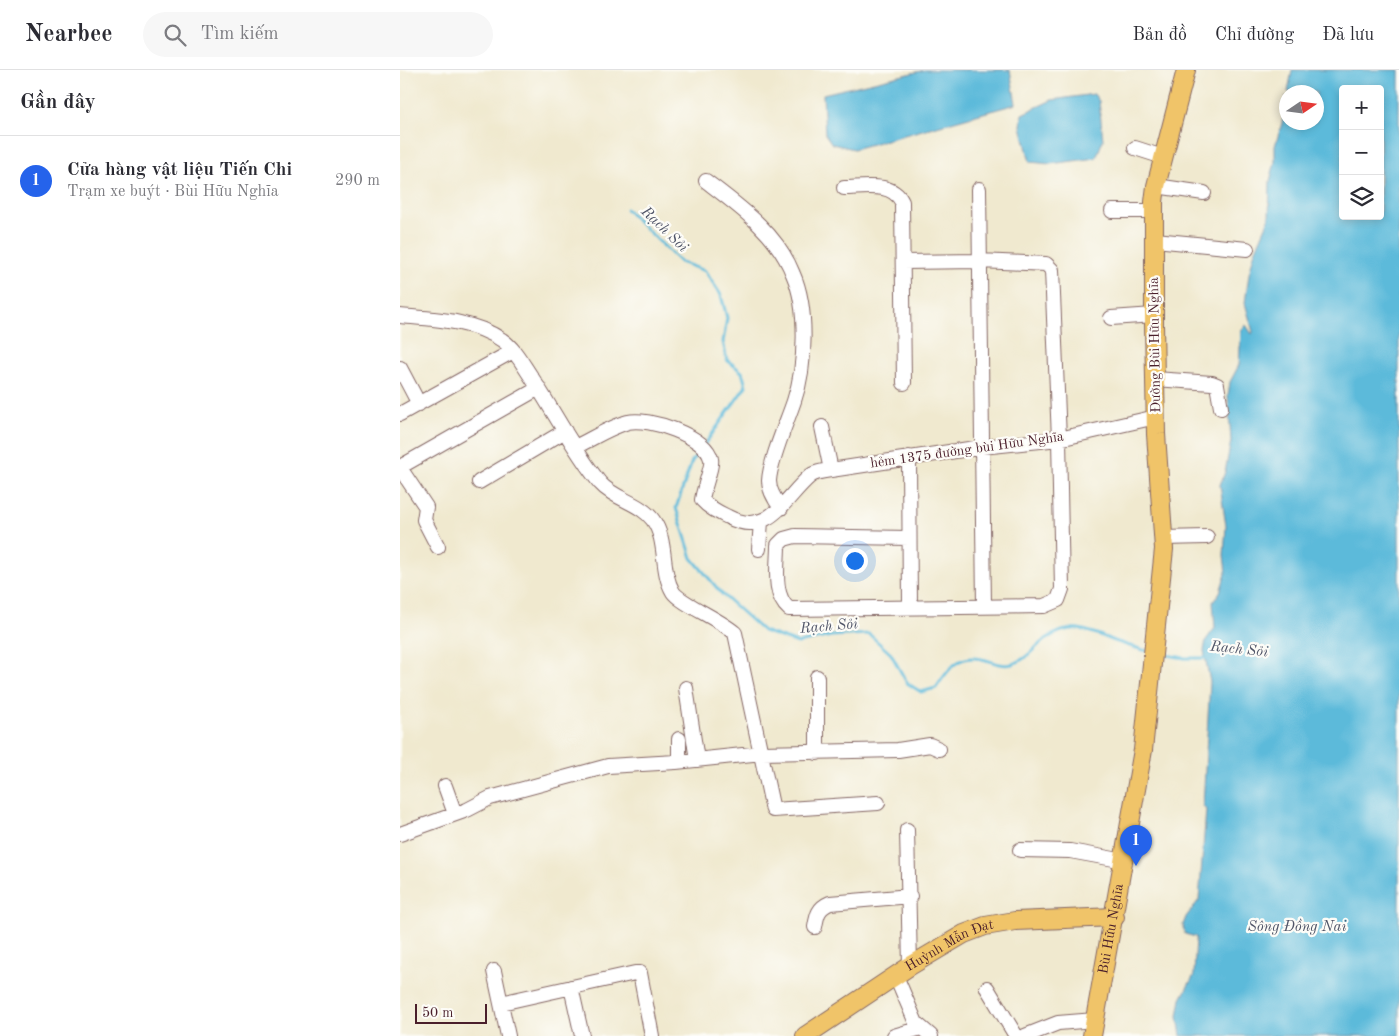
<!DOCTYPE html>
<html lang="vi">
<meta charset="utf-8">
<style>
:root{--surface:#fff;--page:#f7f7f7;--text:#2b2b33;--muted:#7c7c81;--line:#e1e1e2;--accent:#2563eb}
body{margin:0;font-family:"Old Standard TT",serif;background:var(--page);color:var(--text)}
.controls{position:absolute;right:15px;top:15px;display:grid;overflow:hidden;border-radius:5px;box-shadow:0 2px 8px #0003}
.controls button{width:45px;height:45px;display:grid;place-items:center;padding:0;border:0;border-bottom:1px solid var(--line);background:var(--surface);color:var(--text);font:25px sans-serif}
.compass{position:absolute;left:879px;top:15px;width:45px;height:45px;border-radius:50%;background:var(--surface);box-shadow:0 2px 8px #0003;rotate:77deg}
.scale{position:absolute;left:15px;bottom:12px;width:72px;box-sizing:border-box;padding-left:5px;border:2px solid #4a1f2b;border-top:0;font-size:14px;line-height:18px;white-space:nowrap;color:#4a1f2b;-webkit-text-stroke:4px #fdfcf7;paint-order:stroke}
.you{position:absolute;left:454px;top:490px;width:18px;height:18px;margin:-12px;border:4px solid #fff;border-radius:50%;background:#1a73e8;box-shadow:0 0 0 8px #1a73e833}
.badge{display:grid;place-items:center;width:32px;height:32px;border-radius:50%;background:var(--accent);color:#fff;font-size:16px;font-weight:700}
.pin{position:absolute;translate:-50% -41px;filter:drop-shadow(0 1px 2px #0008)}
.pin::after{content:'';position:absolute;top:26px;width:18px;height:15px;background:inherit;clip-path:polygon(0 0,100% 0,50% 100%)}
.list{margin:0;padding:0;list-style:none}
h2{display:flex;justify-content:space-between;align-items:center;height:65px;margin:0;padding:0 20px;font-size:21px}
h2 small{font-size:16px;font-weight:400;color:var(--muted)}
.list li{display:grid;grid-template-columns:32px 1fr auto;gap:15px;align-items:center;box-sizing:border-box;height:90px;padding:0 20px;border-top:1px solid var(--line)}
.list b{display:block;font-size:19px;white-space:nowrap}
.list p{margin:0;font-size:16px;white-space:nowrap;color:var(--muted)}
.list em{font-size:16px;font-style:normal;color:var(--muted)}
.icon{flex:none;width:28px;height:28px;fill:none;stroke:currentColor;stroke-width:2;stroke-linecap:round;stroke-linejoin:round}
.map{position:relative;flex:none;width:999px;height:966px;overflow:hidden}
header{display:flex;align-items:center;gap:30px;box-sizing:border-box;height:70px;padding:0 25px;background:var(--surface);border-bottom:1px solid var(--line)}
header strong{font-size:24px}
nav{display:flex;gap:28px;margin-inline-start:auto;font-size:18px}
.search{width:350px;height:45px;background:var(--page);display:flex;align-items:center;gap:12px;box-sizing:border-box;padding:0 18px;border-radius:28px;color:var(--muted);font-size:19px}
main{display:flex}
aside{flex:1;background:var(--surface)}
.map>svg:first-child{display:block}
.water{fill:#5bbada;stroke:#526c82;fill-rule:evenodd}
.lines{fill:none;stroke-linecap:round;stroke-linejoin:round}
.stream{stroke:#5bbada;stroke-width:3}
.minor-casing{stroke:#846664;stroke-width:16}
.major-casing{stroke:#846664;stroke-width:20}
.minor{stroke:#fff;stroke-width:14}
.major{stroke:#f0c469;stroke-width:18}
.labels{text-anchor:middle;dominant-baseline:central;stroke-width:4.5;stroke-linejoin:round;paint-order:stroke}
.street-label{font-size:14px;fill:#4a1f2b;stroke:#fdfcf7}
.water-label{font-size:15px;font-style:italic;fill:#505568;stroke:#fdfcf7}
</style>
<header>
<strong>Nearbee</strong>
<div class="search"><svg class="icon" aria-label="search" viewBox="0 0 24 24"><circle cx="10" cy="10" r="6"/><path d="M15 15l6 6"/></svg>Tìm kiếm</div>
<nav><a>Bản đồ</a><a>Chỉ đường</a><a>Đã lưu</a></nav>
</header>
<main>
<aside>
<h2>Gần đây<small></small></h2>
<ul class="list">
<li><span class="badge">1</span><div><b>Cửa hàng vật liệu Tiến Chi</b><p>Trạm xe buýt · Bùi Hữu Nghĩa</p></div><em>290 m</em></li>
</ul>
</aside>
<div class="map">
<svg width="999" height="966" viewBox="0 0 999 966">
<rect width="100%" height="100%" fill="#fdfcf7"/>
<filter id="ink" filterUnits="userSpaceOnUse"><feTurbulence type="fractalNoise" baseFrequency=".02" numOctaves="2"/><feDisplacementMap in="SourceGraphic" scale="10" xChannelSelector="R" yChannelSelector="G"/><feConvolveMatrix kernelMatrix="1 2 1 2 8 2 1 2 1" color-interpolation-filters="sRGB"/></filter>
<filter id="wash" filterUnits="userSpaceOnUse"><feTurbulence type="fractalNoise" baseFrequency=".0096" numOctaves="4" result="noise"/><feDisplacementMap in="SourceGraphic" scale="20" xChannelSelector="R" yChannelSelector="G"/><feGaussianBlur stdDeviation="1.12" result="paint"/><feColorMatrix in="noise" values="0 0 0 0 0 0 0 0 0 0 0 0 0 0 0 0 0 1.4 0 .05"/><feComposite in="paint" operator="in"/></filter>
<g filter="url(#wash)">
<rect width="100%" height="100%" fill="#f0e9cf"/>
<path class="water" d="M525 0H610L616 34 454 79 432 74 425 64 423 24Z
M892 0H999V966H781L778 946 781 929 794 905 796 867 785 864 783 855 786 847 799 830 806 740 803 736 810 612 804 581 806 570 815 558 813 532 820 522 826 503 824 485 826 456 820 415 825 402 831 371 828 326 830 312 839 295 841 260 846 255 852 264 853 262 845 233 849 204 854 184 869 149 870 111 875 92V76L882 53 886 26V52H916V22H888ZM943 19H980V146H943Z
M694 24 699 31 703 70 696 88 650 94 630 92 621 56 622 44 652 30Z"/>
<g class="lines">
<path class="stream" d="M226 139 280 192 305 201 321 225 327 248 323 272 327 290 342 302 346 316 305 374
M300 381 292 391 276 438 292 488 322 524 363 561 398 573 431 566 469 564 491 584 507 613 521 622 536 618C549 598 559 582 586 590 595 593 603 596 612 594 627 590 634 577 646 569 670 553 682 558 707 568 719 573 733 577 747 581
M760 584 785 588H808"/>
</g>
</g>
<g filter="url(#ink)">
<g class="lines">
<defs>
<path id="minor" d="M735 78 763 87
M306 111C340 137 377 163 393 204 408 238 406 296 394 331 387 352 370 390 369 411 369 421 375 430 381 438
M756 116 804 123
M444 118C463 118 492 111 502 132L504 313
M579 119 584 536
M712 141H754
M755 170 847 179
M503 192 580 191 646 194 652 200 659 369 662 519 658 530 644 536 389 539C372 525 378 495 378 475L384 469 395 466 509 468
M0 246C33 249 74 250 102 270 114 278 122 293 130 305 154 341 173 380 200 413 214 429 241 433 253 450 268 471 260 500 273 522 280 533 321 550 335 563L373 740 478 733
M711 248 754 245
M0 298 19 334
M755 309 812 313 817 315 821 338
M0 344 113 281
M422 357 431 400
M175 377C192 369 210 357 228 352 248 347 306 366 311 389 313 396 303 419 302 430 309 438 318 442 328 447 368 468 384 429 409 407 414 402 424 401 431 400L582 377 659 369 756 347
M509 387 510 537
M0 397 139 318
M0 398 26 437 24 450 38 477
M79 412 165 361
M763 468 807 467
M359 479 361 451
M417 607V683
M286 618 297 690
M276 692 279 687V669
M45 716 55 744
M507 760 510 896
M0 764 67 740 90 728 208 696 276 692 362 683 498 680 530 675 539 679
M620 780 670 781 725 791
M415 857C417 845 418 838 430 833L510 826
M94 901 108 966
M496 906 516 953 531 966
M171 917 182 966
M587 918 616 966
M101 933 235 903H240L252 966
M494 966 521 958
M625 966 658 953 695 950"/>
<g id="major">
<path id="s1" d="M405 966 510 896 564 864 585 856 615 851 715 847"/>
<path id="s2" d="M692 966 743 680 764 479 756 364 754 254V132L756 116 786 0"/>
</g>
</defs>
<use href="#minor" class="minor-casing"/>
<use href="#major" class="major-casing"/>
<use href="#minor" class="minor"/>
<use href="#major" class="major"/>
</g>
</g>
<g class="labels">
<g class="street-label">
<text transform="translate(755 275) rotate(-91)">Đường Bùi Hữu Nghĩa</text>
<text transform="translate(567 380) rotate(-8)">hẻm 1375 đường bùi Hữu Nghĩa</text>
<text stroke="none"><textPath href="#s2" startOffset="109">Bùi Hữu Nghĩa</textPath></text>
<text stroke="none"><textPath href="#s1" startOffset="171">Huỳnh Mẫn Đạt</textPath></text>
</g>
<g class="water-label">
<text transform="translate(264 160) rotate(44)">Rạch Sỏi</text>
<text transform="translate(429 557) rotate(-5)">Rạch Sỏi</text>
<text transform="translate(839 580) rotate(6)">Rạch Sỏi</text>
<text x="897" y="857">Sông Đồng Nai</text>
</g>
</g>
</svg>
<div class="controls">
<button>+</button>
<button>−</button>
<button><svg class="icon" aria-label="layers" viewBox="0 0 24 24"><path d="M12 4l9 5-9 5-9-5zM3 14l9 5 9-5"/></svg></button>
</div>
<svg class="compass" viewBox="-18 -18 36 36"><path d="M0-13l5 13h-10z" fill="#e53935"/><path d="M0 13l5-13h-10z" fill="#7c7c81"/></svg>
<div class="scale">50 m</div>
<div class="you"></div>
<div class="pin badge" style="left:736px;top:796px">1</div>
</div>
</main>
